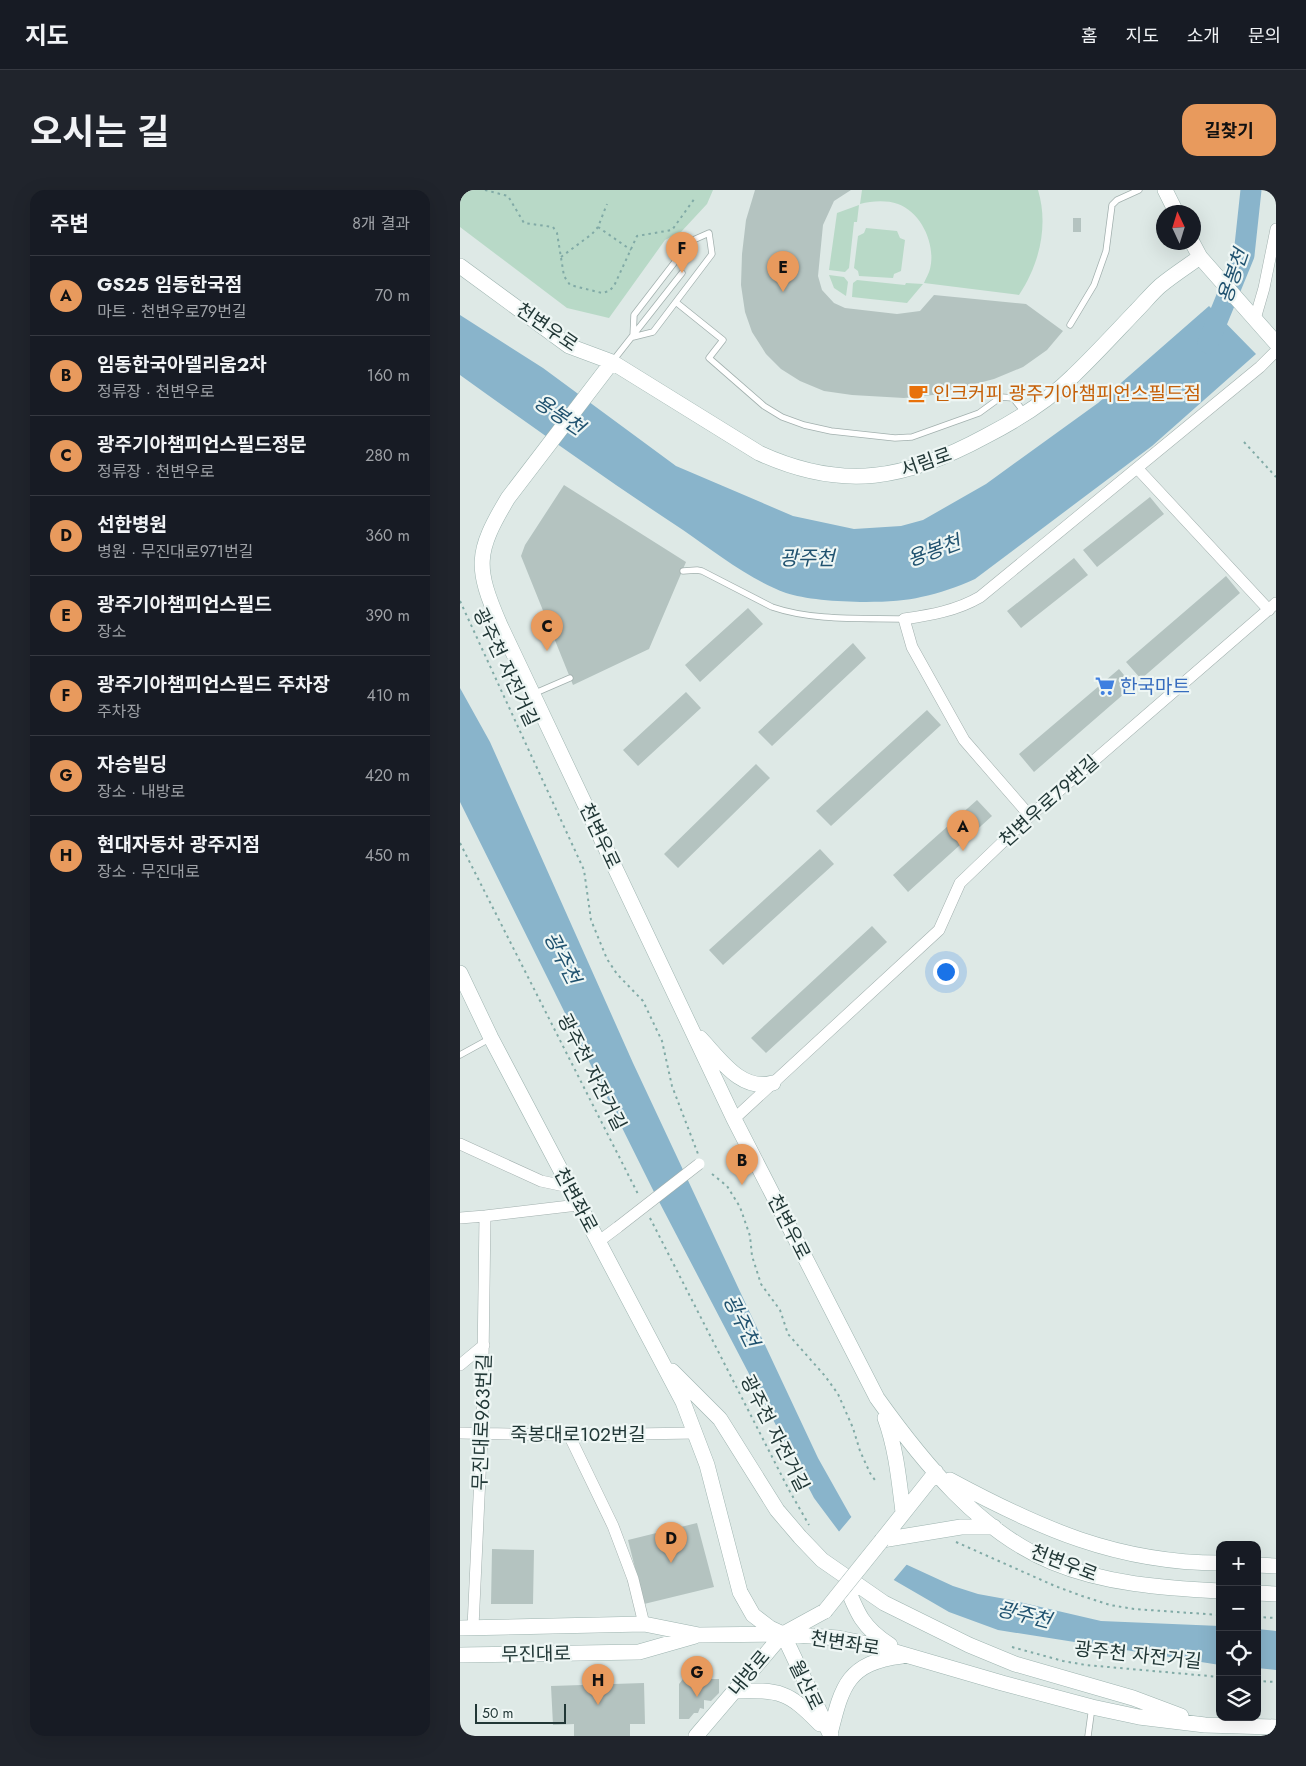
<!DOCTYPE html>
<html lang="ko">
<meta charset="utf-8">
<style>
:root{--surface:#171b24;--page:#20242c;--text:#f1f3f6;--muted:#9ea1a6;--line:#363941;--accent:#e89a5d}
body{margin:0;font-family:Jost,"Noto Sans KR",sans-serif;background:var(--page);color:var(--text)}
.controls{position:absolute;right:15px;bottom:15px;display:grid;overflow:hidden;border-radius:10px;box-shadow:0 5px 20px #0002}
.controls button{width:45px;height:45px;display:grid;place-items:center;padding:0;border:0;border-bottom:1px solid var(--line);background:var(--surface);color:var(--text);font:25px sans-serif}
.compass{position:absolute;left:696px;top:15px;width:45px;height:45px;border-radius:50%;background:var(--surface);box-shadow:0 5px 20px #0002;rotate:356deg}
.scale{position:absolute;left:15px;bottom:12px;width:91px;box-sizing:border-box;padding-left:5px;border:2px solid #213736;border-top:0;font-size:14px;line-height:18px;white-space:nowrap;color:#213736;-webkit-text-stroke:4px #eef6f4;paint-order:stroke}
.you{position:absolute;left:485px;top:781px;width:18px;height:18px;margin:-12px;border:4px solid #fff;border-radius:50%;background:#1a73e8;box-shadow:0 0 0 8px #1a73e833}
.badge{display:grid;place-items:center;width:32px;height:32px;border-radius:50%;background:var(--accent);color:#111;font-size:16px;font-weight:700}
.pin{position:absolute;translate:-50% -41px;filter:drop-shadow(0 1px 2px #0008)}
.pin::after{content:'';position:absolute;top:26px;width:18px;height:15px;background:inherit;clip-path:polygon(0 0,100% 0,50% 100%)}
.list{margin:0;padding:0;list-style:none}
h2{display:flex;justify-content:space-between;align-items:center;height:65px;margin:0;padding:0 20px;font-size:21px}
h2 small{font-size:16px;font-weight:400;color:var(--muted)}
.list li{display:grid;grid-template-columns:32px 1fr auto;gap:15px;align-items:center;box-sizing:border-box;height:80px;padding:0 20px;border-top:1px solid var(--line)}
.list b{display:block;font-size:19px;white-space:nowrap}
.list p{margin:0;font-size:16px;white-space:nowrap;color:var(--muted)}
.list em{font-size:16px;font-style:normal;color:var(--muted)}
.icon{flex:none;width:28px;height:28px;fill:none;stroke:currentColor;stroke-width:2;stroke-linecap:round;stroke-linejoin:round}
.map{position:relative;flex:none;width:816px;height:1546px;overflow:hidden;border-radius:15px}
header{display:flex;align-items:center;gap:30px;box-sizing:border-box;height:70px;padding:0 25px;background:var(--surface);border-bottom:1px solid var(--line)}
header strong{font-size:24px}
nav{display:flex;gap:28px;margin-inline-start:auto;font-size:18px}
.intro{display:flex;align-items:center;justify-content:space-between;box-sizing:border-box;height:120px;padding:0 30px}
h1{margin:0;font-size:35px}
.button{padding:12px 22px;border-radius:15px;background:var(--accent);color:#111;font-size:18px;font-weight:700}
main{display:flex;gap:30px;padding:0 30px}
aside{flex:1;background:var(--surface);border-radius:15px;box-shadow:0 5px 20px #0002}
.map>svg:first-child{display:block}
.green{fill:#b8d9c7}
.water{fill:#89b4cb}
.pier{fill:#dee9e6}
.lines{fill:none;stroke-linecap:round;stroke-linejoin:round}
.river{stroke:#89b4cb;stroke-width:21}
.building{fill:#b4c3c0}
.lane-casing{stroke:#a2b0ae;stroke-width:7}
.street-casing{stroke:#a2b0ae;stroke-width:12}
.secondary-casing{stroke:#9eb4b0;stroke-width:16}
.path{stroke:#81aaa6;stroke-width:2;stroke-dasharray:2.5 4;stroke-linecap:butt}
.lane{stroke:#fff;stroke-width:5.5}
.street{stroke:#fff;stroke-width:11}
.secondary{stroke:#fff;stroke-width:15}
.street-bridge-casing{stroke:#a2b0ae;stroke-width:12;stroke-linecap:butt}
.secondary-bridge-casing{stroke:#9eb4b0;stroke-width:16;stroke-linecap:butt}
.street-bridge{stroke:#fff;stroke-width:11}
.secondary-bridge{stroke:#fff;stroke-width:15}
.labels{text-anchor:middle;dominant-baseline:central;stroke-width:4.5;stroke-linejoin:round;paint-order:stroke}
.street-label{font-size:19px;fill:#213736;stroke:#eef6f4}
.food-label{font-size:19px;fill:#c56008;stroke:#eef6f4;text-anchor:start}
.shop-label{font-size:19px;fill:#366cbe;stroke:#eef6f4;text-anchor:start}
.water-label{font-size:20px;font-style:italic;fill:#20526f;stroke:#eef6f4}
</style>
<header>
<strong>지도</strong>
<nav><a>홈</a><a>지도</a><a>소개</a><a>문의</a></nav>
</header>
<div class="intro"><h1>오시는 길</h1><a class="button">길찾기</a></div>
<main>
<aside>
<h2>주변<small>8개 결과</small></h2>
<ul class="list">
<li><span class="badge">A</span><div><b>GS25 임동한국점</b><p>마트 · 천변우로79번길</p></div><em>70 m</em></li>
<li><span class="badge">B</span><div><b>임동한국아델리움2차</b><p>정류장 · 천변우로</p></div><em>160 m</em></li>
<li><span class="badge">C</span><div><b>광주기아챔피언스필드정문</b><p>정류장 · 천변우로</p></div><em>280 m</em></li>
<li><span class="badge">D</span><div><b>선한병원</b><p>병원 · 무진대로971번길</p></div><em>360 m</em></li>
<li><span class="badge">E</span><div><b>광주기아챔피언스필드</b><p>장소</p></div><em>390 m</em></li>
<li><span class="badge">F</span><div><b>광주기아챔피언스필드 주차장</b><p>주차장</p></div><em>410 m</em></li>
<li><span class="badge">G</span><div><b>자승빌딩</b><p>장소 · 내방로</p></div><em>420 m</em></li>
<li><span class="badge">H</span><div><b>현대자동차 광주지점</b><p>장소 · 무진대로</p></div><em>450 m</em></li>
</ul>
</aside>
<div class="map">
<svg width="816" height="1546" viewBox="0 0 816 1546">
<rect width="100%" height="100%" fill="#dee9e6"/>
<path class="green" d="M0 0H253L247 14 221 42 205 50 149 128 107 118 0 37Z
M402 0H578C589 36 579 75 559 105L464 93C466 88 469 83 470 79 476 55 462 23 438 14 426 10 412 11 400 14Z
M399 15 397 32H394L389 78 385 82 369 80 377 23Z
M406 38 437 41 440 48 445 50 441 81 434 84 433 88 399 86 398 81 394 78 398 46 404 43Z
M369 85 384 87 388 92 386 106 374 98Z
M397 90 445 95 446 93 463 94 447 113 392 107 393 93Z"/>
<path class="water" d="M749 116 796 164 692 256 515 389C497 397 480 403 461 407 430 415 356 413 326 403 290 390 255 362 223 340 147 290 74 238 0 185V125L83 178 216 276 333 326 394 339 441 336 463 330 526 294 638 213Z
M0 498 30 552 173 873 358 1268 390 1325 410 1351 430 1367 493 1396 518 1404 551 1410 641 1431 760 1436V1475L538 1440 489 1422 401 1371 354 1308 194 1002 0 612Z
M797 1439 816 1441V1480L797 1478Z"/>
<path class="pier" d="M393 1325 412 1349 432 1365 448 1373 432 1392 399 1373 377 1344Z"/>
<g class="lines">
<path class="river" d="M748 153 784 65 791 0"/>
</g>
<path class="building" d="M295 0H391L374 11 363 35 358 86 362 100 374 113 385 118 437 124 460 121 474 105 566 114 603 141 587 160 563 177 534 189 473 205 444 208 392 205 364 201 340 191 321 179 306 164 292 142 285 122 281 95 282 64 286 30Z
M613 28H621V42H613Z
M104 295 226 372 189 459 113 495 61 366 65 355Z
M690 307 704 324 637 377 623 360Z
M614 368 628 385 561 438 547 421Z
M766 386 780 403 681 489 666 472Z
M288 418 303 434 240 492 225 475Z
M393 453 406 468 312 556 298 542Z
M659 479 673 496 574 582 559 564Z
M226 502 241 518 178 576 163 560Z
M467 520 481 535 371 636 356 621Z
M296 574 310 588 218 678 204 664Z
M517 610 532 626 448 702 433 685Z
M360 659 374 674 263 775 249 760Z
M412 736 427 752 306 863 291 848Z
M237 1333 254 1397 184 1414 168 1350Z
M32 1359 74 1360 73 1414H31Z
M223 1489H259V1503L251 1511 244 1510V1519L240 1518 238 1523H234L229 1529H219V1494Z
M184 1493 185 1534H170V1546H114V1534L93 1535 91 1496Z"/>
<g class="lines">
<defs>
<path id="lane" d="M249 43 252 64 193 142 173 147 174 125 231 51Z
M217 113 263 150 249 168 304 216 322 227 344 235 371 241 435 248 452 247 519 223 541 207 553 208 564 222
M610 135 634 95 646 61 652 15 657 10 679 0
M152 172 222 83
M223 381 237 380 242 381 312 417C353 431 400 428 444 429
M73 504 110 488
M0 865 31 848
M628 1546 632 1517"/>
<path id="street" d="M795 129 804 98 816 39
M677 278 809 420
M570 626 504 550 452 457 444 429C470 425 496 421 520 407L800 177 816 161
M274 929 479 740 500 693 570 626 816 413
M0 954 81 991 109 997
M0 1028 25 1026 118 1015
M138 1052 158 1037
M0 1175 24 1155
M0 1243 109 1245 236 1243
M109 1245 153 1336 173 1389 184 1434
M13 1437 22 1243 25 1026"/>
<path id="secondary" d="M705 0 716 22
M732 52 740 67 816 153
M0 76 109 156 152 172 299 263C384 302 447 289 526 246 557 230 588 211 613 186 635 165 655 143 676 121 684 113 691 104 700 96 712 86 726 77 740 67
M152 172 48 308C15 363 15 377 40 435L274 929 417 1208C462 1271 519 1342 592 1372 645 1394 703 1398 760 1401
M0 783 31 848 223 1212 247 1275 280 1402 293 1425 310 1438 323 1444 378 1448 408 1454 542 1493 632 1517 679 1527 745 1535 816 1537
M240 848C260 869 281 902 313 893
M212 1181 260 1229 317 1320 340 1347 362 1370 424 1413 509 1455 555 1474 673 1508 721 1526
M425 1228C436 1258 439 1290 443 1322
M490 1290C579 1338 657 1373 760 1373
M422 1350 501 1337H534
M422 1350 476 1282
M797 1375 816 1376
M386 1395C397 1423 403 1438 430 1455
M797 1403 816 1404
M0 1438 184 1434 239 1445 323 1444 365 1421
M323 1444 371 1546
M0 1465 179 1462 235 1446
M275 1501C320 1500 328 1501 360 1534
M370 1544C382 1496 387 1473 442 1466
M236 1546 323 1444"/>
</defs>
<use href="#lane" class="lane-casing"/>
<use href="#street" class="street-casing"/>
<use href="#secondary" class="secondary-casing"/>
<path class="path" d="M25 0 48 6 64 33 93 37 97 43 104 86 110 95 142 103 149 101 154 96 177 46 212 40 235 8
M138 37 171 60
M101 67 132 44 138 37 147 14
M784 252 816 287
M0 411 124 680 131 730 147 769 157 784 183 811 202 851 212 896 238 964
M0 653 179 1006
M252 984 267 996 280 1017 290 1046 292 1066 301 1094 320 1120 328 1144 365 1186 378 1204 393 1238 400 1261 410 1283 417 1293
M190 1028 329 1300 349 1335
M496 1352 595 1396 622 1406 650 1415 674 1419 760 1425
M797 1427 816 1428
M552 1457 603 1471 626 1475 760 1487
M797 1491 816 1492"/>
<use href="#lane" class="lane"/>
<use href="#street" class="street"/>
<use href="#secondary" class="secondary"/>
<defs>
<path id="street-bridge" d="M158 1037 239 974"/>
<path id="secondary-bridge" d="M365 1421 422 1350"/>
</defs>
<use href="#street-bridge" class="street-bridge-casing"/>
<use href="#secondary-bridge" class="secondary-bridge-casing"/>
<use href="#street-bridge" class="street-bridge"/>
<use href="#secondary-bridge" class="secondary-bridge"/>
</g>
<defs>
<symbol id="cafe-bare" viewBox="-9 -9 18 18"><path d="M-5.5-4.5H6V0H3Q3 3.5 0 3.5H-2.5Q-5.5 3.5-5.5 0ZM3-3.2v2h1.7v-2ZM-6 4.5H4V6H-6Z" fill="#e8710a" stroke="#eef6f4" stroke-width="2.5" paint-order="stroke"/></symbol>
<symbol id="supermarket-bare" viewBox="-9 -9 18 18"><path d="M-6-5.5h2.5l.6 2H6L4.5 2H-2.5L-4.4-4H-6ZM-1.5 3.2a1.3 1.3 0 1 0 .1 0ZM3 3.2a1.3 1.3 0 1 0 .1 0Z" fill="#3f7fe0" stroke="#eef6f4" stroke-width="2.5" paint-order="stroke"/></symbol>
</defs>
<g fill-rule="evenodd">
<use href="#cafe-bare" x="444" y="189" width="28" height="28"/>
<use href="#supermarket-bare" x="631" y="482" width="28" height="28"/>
</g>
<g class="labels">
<g class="street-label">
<text transform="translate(87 137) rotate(34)">천변우로</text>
<text transform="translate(466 272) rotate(-19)">서림로</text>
<text transform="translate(46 477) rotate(65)">광주천 자전거길</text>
<text transform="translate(589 611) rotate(-42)">천변우로79번길</text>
<text transform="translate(140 646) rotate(65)">천변우로</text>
<text transform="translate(132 882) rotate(63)">광주천 자전거길</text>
<text transform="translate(116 1010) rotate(62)">천변좌로</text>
<text transform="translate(329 1037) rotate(63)">천변우로</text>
<text transform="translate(22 1232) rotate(-88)">무진대로963번길</text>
<text transform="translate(315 1243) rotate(63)">광주천 자전거길</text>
<text x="118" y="1244">죽봉대로102번길</text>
<text transform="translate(604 1373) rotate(21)">천변우로</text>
<text transform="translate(385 1453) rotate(9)">천변좌로</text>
<text transform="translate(76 1464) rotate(-1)">무진대로</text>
<text transform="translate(678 1465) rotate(6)">광주천 자전거길</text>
<text transform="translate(289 1483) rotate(-50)">내방로</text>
<text transform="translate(346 1495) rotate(64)">월산로</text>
</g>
<g class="food-label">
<text x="473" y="203">인크커피 광주기아챔피언스필드점</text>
</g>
<g class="shop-label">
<text x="660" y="496">한국마트</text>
</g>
<g class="water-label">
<text transform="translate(773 86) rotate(-71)">용봉천</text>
<text transform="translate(99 225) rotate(34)">용봉천</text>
<text transform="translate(474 361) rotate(-20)">용봉천</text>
<text x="347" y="368">광주천</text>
<text transform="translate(102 768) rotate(63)">광주천</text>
<text transform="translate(281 1131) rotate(64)">광주천</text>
<text transform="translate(564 1425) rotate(14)">광주천</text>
</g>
</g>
</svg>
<div class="controls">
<button>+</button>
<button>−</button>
<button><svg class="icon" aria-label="locate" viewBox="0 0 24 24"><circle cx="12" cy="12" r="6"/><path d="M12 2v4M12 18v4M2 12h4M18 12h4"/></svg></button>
<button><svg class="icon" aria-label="layers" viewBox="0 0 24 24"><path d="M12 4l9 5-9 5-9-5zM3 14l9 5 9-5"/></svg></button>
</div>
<svg class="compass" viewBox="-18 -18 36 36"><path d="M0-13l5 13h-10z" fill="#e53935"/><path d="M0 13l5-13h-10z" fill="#9ea1a6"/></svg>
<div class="scale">50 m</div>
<div class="you"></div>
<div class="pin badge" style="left:503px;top:661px">A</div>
<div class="pin badge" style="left:282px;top:995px">B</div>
<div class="pin badge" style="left:87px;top:461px">C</div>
<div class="pin badge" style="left:211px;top:1373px">D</div>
<div class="pin badge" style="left:323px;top:102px">E</div>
<div class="pin badge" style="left:222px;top:83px">F</div>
<div class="pin badge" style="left:237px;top:1507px">G</div>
<div class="pin badge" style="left:138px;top:1515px">H</div>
</div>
</main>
